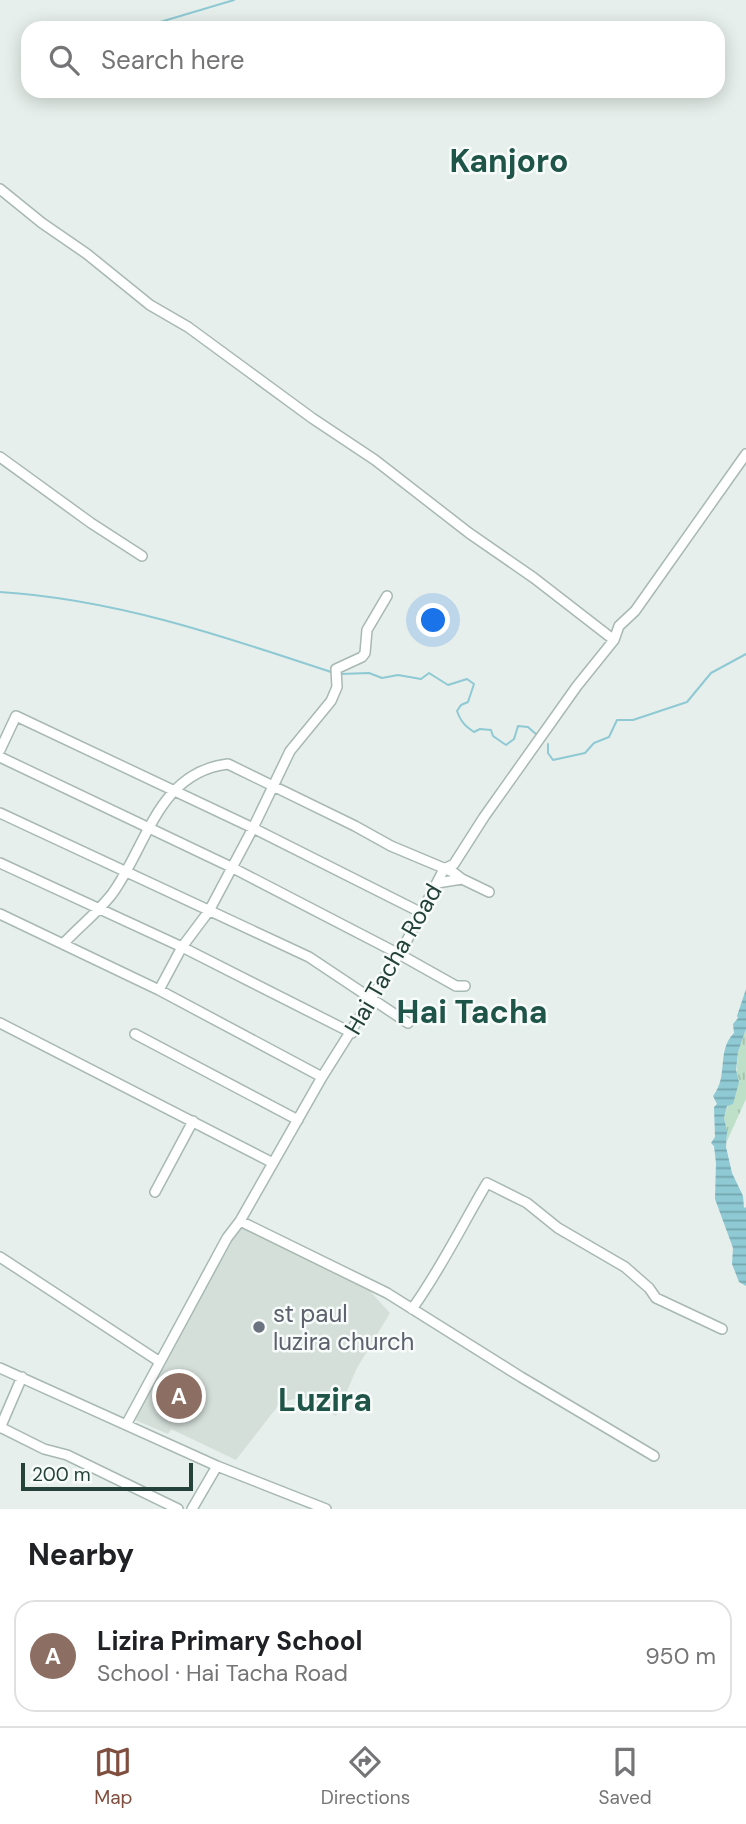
<!DOCTYPE html>
<meta charset="utf-8">
<style>
:root{--surface:#fff;--page:#f2f2f2;--text:#202124;--muted:#757577;--line:#e0e0e0;--accent:#7f4e3f}
body{margin:0;font-family:"DM Sans",sans-serif;background:var(--page);color:var(--text)}
.scale{position:absolute;left:21px;bottom:18px;width:172px;box-sizing:border-box;padding-left:7px;border:4px solid #24423a;border-top:0;font-size:19px;line-height:24px;white-space:nowrap;color:#24423a;-webkit-text-stroke:5px #f7fbf9;paint-order:stroke}
.you{position:absolute;left:434px;top:621px;width:24px;height:24px;margin:-18px;border:5px solid #fff;border-radius:50%;background:#1a73e8;box-shadow:0 0 0 10px #1a73e833}
.badge{display:grid;place-items:center;width:46px;height:46px;border-radius:50%;background:var(--accent);color:#fff;font-size:23px;font-weight:700}
.pin{position:absolute;translate:-50% -50%;border:4px solid #fff;box-shadow:0 2px 7px #0006}
.list{margin:0;padding:0;list-style:none}
h2{display:flex;justify-content:space-between;align-items:center;height:91px;margin:0;padding:0 28px;font-size:30px}
h2 small{font-size:23px;font-weight:400;color:var(--muted)}
.list li{display:grid;grid-template-columns:46px 1fr auto;gap:21px;align-items:center;box-sizing:border-box;height:112px;margin:0 14px 14px;padding:0 14px;border:2px solid var(--line);border-radius:21px}
.list b{display:block;font-size:26px;white-space:nowrap}
.list p{margin:0;font-size:23px;white-space:nowrap;color:var(--muted)}
.list em{font-size:23px;font-style:normal;color:var(--muted)}
.icon{flex:none;width:38px;height:38px;fill:none;stroke:currentColor;stroke-width:2;stroke-linecap:round;stroke-linejoin:round}
.map{position:relative;flex:none;width:746px;height:1509px;overflow:hidden}
.search{position:absolute;background:var(--surface);box-shadow:0 4px 18px #0003;left:21px;right:21px;top:21px;height:77px;display:flex;align-items:center;gap:18px;box-sizing:border-box;padding:0 24px;border-radius:21px;color:var(--muted);font-size:26px}
.sheet{height:217px;background:var(--surface)}
nav{display:flex;justify-content:space-around;align-items:center;box-sizing:border-box;height:98px;border-top:2px solid var(--line);background:var(--surface);font-size:19px;color:var(--muted)}
nav a{display:grid;justify-items:center;gap:4px}
nav .on{color:var(--accent)}
.map>svg:first-child{display:block}
.built{fill:#d4dfda}
.grass{fill:url(#grass-tufts)}
.water{fill:url(#water-rules)}
.lines{fill:none;stroke-linecap:round;stroke-linejoin:round}
.stream{stroke:#8ec9d4;stroke-width:2}
.minor-casing{stroke:#a8b8b2;stroke-width:12}
.minor{stroke:#fff;stroke-width:9}
.worship-dot{fill:#6b7280;stroke:#f7fbf9;stroke-width:2.5}
.labels{text-anchor:middle;dominant-baseline:central;stroke-width:5;stroke-linejoin:round;paint-order:stroke}
.street-label{font-size:24px;fill:#24423a;stroke:#f7fbf9}
.worship-label{font-size:24px;fill:#5b616d;stroke:#f7fbf9;text-anchor:start}
.district-label{font-size:32px;font-weight:bold;fill:#1f5548;stroke:#f7fbf9}
</style>
<div class="map">
<svg width="746" height="1509" viewBox="0 0 746 1509">
<defs>
<pattern id="grass-tufts" width="24" height="20" patternUnits="userSpaceOnUse" patternTransform="scale(1.75)"><rect width="24" height="20" fill="#bfe0c8"/><path d="M3 7l-1-3M5 7V3M7 7l1-3M15 17l-1-3M17 17v-4M19 17l1-3" fill="none" stroke="#a4c1ad"/></pattern>
<pattern id="water-rules" width="6" height="5" patternUnits="userSpaceOnUse" patternTransform="scale(1.75)"><rect width="6" height="5" fill="#8ec9d4"/><path d="M0 2.5h6" fill="none" stroke="#74a5ad"/></pattern>
</defs>
<rect width="100%" height="100%" fill="#e6efeb"/>
<path class="built" d="M241 1222 368 1289 390 1313 357 1368 336 1416 304 1397 281 1402 236 1460 171 1429 168 1434 133 1419 177 1332 180 1334 184 1328 225 1247Z"/>
<path class="grass" d="M746 1029V1099L727 1141 724 1118 736 1078 738 1052Z"/>
<path class="water" d="M746 989V1029L738 1052 736 1070 739 1082 733 1104 727 1106 724 1118 727 1132 726 1147 732 1173 743 1196 744 1208 746 1207V1286L739 1282 732 1264 733 1248 715 1199 716 1163 714 1146 711 1143 715 1137 714 1107 717 1104 713 1096C729 1076 716 1051 734 1033L733 1024 738 1018 737 1016Z"/>
<g class="lines">
<path class="stream" d="M140 28 234 0
M0 592C114 599 223 636 331 672
M340 674 369 673 382 678 398 675 421 679 429 673 448 685 467 679 474 684 468 702 461 705 457 711C461 722 465 726 474 732L480 729 491 730 493 736 506 745 514 739 518 726 528 727 537 735
M548 744V753L553 760 585 753 594 743 609 737 617 720H633L687 702 711 673 746 654"/>
<defs>
<path id="minor" d="M0 189 42 223 87 254 150 305 188 327 312 418 375 460 469 533 534 578 614 640
M0 457 91 523 142 556
M0 750 16 716 253 828 420 912
M0 757 231 867 399 954 456 986H465
M0 813 309 957 408 1023
M0 863 182 947 352 1033
M437 883 462 879 489 892
M0 914 159 990 322 1077
M63 944C79 927 98 912 112 894 147 846 158 772 228 764L355 826 391 846 453 872 462 879
M159 990 182 947 209 911 253 828 290 751 331 701 337 687 336 669 362 657 365 653 367 630 387 596
M0 1023 273 1163
M135 1034 298 1120
M155 1192 193 1121
M240 1221 387 1293 521 1377 654 1456
M0 1257 160 1362
M412 1309C441 1269 462 1225 487 1183L527 1203 558 1228 625 1267 649 1288 656 1298 722 1329
M0 1368 217 1466 326 1509
M127 1423 227 1238 240 1221 322 1077 403 948 444 869 454 864 484 817 577 686 614 640 619 626 635 611 746 454
M0 1427 44 1449 67 1455 178 1509
M0 1428 22 1377
M192 1509 217 1466"/>
</defs>
<use href="#minor" class="minor-casing"/>
<use href="#minor" class="minor"/>
</g>
<circle class="worship-dot" cx="259" cy="1327" r="7"/>
<g class="labels">
<g class="street-label">
<text transform="translate(393 959) rotate(-60)">Hai Tacha Road</text>
</g>
<g class="worship-label">
<text x="273" y="1313">st paul<tspan x="273" dy="28">luzira church</tspan></text>
</g>
<g class="district-label">
<text x="509" y="161">Kanjoro</text>
<text x="472" y="1012">Hai Tacha</text>
<text x="325" y="1400">Luzira</text>
</g>
</g>
</svg>
<div class="scale">200 m</div>
<div class="you"></div>
<div class="pin badge" style="left:179px;top:1396px;background:#8d6e63">A</div>
<div class="search"><svg class="icon" aria-label="search" viewBox="0 0 24 24"><circle cx="10" cy="10" r="6"/><path d="M15 15l6 6"/></svg>Search here</div>
</div>
<section class="sheet">
<h2>Nearby<small></small></h2>
<ul class="list">
<li><span class="badge" style="background:#8d6e63">A</span><div><b>Lizira Primary School</b><p>School · Hai Tacha Road</p></div><em>950 m</em></li>
</ul>
</section>
<nav>
<a class="on"><svg class="icon" aria-label="map" viewBox="0 0 24 24"><path d="M3 6l6-2 6 2 6-2v14l-6 2-6-2-6 2zM9 4v14M15 6v14"/></svg>Map</a>
<a><svg class="icon" aria-label="directions" viewBox="0 0 24 24"><path d="M12 3l9 9-9 9-9-9zM9 14v-3h6M13 9l2 2-2 2"/></svg>Directions</a>
<a><svg class="icon" aria-label="saved" viewBox="0 0 24 24"><path d="M7 4h10v16l-5-4-5 4z"/></svg>Saved</a>
</nav>
